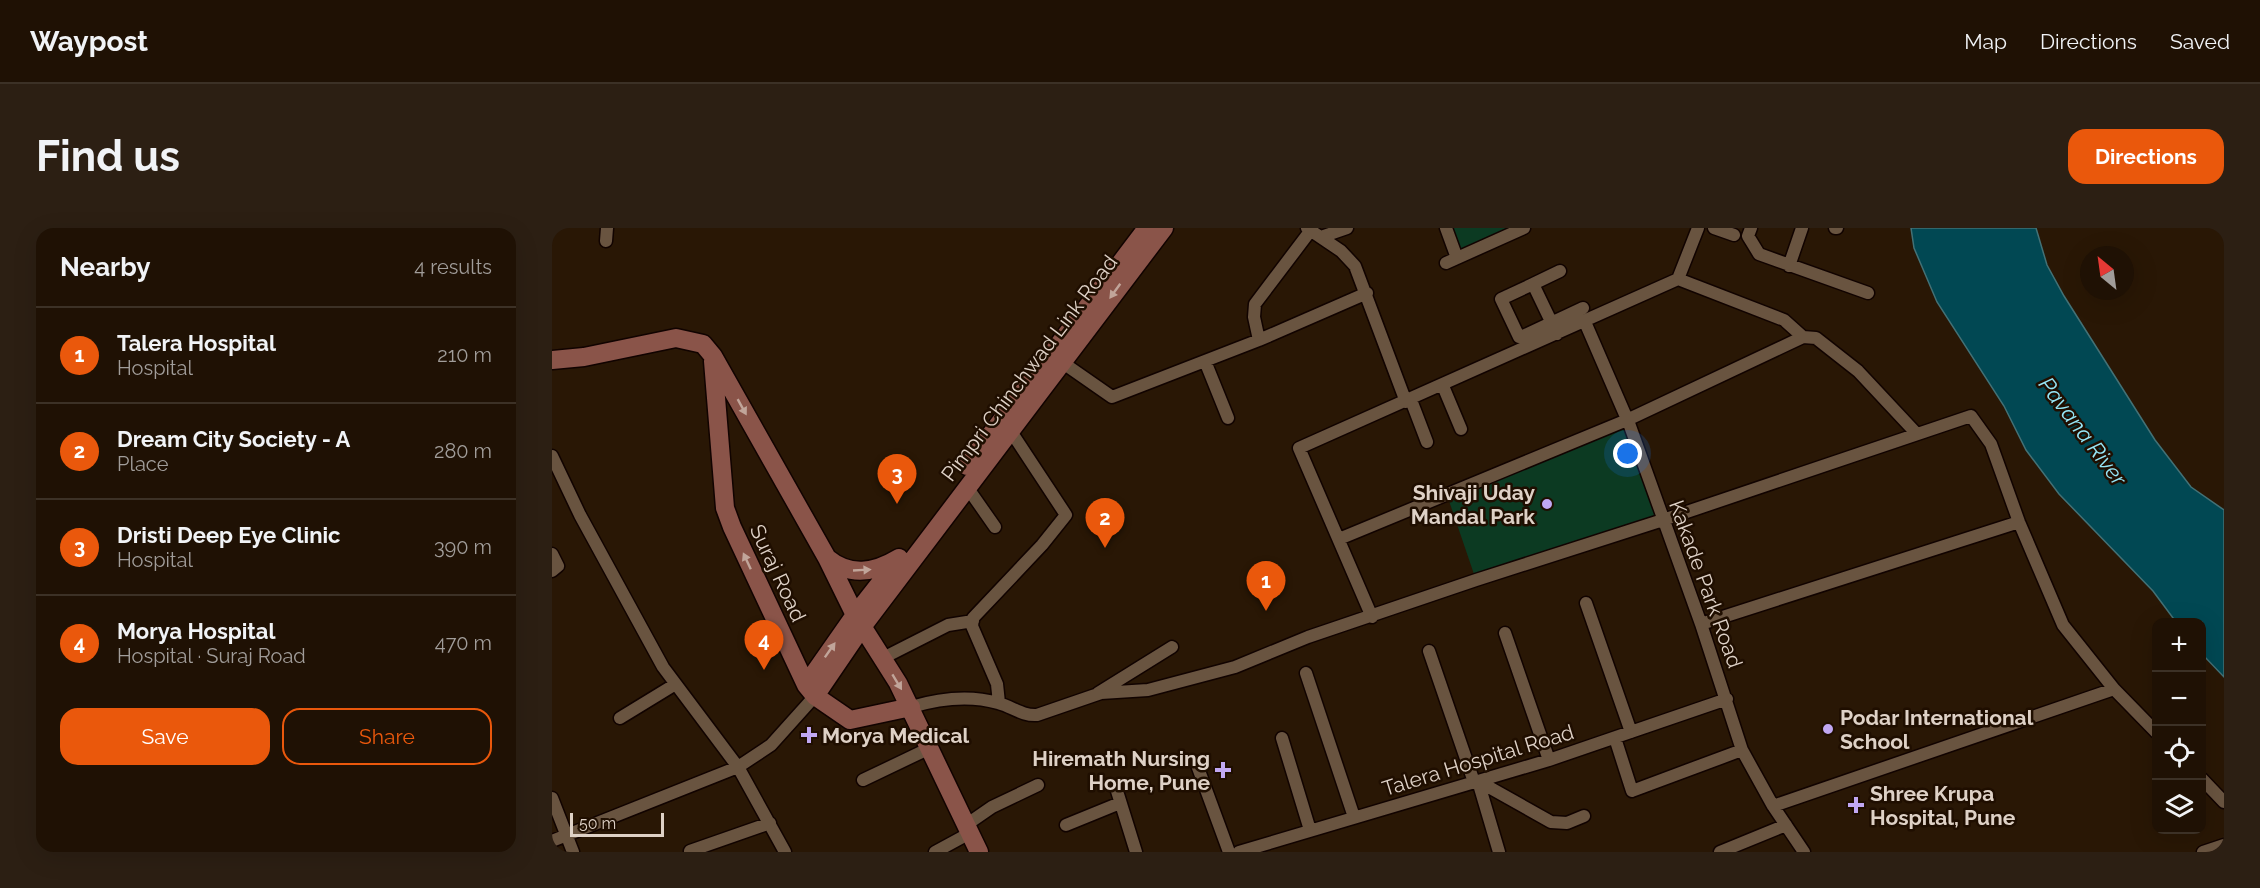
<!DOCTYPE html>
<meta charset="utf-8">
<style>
:root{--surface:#1f1104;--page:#2c1f13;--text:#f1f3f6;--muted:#a19d9a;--line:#3c3126;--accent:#ea580c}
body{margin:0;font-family:Raleway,sans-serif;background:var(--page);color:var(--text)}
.controls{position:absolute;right:18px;bottom:18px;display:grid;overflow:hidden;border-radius:12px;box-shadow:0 6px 24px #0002}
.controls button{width:54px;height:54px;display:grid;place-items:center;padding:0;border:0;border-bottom:2px solid var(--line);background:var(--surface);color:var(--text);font:30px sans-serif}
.compass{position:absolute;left:1528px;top:18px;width:54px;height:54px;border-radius:50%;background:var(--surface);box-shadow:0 6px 24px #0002;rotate:331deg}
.scale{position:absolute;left:18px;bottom:15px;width:94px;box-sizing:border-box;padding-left:6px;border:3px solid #ded1c6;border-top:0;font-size:16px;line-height:21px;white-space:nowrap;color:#ded1c6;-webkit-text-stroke:4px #1f0e00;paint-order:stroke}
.you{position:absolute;left:1076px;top:226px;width:21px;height:21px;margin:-15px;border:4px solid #fff;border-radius:50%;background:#1a73e8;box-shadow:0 0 0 9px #1a73e833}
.badge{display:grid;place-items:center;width:39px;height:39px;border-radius:50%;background:var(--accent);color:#fff;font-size:20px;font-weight:700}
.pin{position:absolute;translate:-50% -50px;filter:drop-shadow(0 2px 3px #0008)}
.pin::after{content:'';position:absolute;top:32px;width:21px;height:18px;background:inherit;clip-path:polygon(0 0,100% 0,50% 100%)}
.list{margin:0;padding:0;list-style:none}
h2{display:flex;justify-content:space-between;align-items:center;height:78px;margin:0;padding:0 24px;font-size:26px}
h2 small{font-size:20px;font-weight:400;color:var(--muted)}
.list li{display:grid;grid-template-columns:39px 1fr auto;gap:18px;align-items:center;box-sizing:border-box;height:96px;padding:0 24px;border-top:2px solid var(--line)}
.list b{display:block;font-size:22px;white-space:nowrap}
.list p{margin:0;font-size:20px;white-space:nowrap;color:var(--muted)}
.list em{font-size:20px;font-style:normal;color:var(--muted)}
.actions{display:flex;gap:12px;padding:18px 24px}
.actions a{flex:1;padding:14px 0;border:2px solid var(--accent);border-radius:18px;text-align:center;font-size:21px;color:var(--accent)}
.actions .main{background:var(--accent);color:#fff}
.icon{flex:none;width:33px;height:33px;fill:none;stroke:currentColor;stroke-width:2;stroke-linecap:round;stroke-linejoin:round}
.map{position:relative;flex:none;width:1672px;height:624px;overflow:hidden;border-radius:18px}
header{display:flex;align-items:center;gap:36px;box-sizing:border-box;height:84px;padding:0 30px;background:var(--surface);border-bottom:2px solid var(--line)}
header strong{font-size:28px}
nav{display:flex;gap:33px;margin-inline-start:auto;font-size:21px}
.intro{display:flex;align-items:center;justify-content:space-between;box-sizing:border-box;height:144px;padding:0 36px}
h1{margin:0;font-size:42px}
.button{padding:15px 27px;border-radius:18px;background:var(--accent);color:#fff;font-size:21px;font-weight:700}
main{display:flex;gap:36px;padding:0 36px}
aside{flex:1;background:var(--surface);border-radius:18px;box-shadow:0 6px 24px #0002}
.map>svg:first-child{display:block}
.green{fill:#0c3a22}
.water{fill:#014853;stroke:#437176;stroke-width:1.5}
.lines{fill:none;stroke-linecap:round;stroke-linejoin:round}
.street-casing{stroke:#110300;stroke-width:15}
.secondary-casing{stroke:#110300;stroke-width:21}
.street{stroke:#695440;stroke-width:12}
.secondary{stroke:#8a5449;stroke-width:18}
.oneway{fill:#c1a59a}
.poi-dot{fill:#c1a8f3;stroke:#1f0e00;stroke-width:2}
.labels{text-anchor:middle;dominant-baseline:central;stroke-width:5;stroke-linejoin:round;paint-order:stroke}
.street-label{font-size:21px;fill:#ded1c6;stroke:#1f0e00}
.poi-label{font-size:21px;font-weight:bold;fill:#ded1c6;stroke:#1f0e00;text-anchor:start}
.water-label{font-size:22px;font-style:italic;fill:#96e7f7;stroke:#1f0e00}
</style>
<header>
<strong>Waypost</strong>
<nav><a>Map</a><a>Directions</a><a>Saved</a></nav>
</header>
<div class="intro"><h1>Find us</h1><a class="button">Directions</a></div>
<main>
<aside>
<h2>Nearby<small>4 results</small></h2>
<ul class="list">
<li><span class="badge">1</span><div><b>Talera Hospital</b><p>Hospital</p></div><em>210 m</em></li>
<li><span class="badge">2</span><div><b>Dream City Society - A</b><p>Place</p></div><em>280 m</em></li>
<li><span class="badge">3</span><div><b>Dristi Deep Eye Clinic</b><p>Hospital</p></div><em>390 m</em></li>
<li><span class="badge">4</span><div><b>Morya Hospital</b><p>Hospital · Suraj Road</p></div><em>470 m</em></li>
</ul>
<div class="actions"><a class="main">Save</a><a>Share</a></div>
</aside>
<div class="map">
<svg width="1672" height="624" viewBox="0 0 1672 624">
<rect width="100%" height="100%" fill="#291705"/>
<path class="green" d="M890 0H963L899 27Z
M1078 198 1111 292 924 352 895 267Z"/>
<path class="water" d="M1359 0H1484L1495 37 1512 68 1603 212 1639 259 1672 282V449L1650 426V394H1624L1601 363 1507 266 1474 222 1452 178 1385 74 1362 20Z"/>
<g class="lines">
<defs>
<path id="street" d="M755 0 789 23 803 38 854 174
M894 0 905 30
M1162 0 1182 7
M1199 0 1196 8 1207 26 1316 65
M1283 0H1285
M769 9 795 0
M54 13 55 0
M894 35 972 0
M1237 38 1250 0
M1126 51 1232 92 1251 109 1264 110 1306 143 1364 205
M981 56 1008 43
M1033 94 1078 198 1149 396 1190 522 1221 578 1252 624
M1005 106 981 56 949 71 967 109H969L1031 80
M707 112 702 89 703 76 759 2
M504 130 560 169 707 112 815 65
M653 133 676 190
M891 158 909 201
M859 172 875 214
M0 228 28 287 111 439 186 539 233 624
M415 259 443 299
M787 311 1075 192 1251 109
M0 326 6 338 0 343
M1034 375 1079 504
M820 389 747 220 1126 51 1146 0
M1149 396 1467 294
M953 405 997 532
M877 423 922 554
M331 430 396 397 421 393
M754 445 802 589
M546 465 620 419
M447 475 445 456 420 398 421 390 490 317 514 287 458 202
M359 479C386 471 418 467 446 475 461 479 470 488 485 487L549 465 596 462 683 439 756 409 924 352 1111 292 1419 188 1439 216 1467 294 1511 397 1562 461 1604 504
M68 490 122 457
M730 510 758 602
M1063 510 1080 563 1190 522
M645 537 677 624
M1650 551 1672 574
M311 552 378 520
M926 553 999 594 1015 595 1032 588
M926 553 947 624
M565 563 584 624
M0 570 21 624
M1221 578 1562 461
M414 597 440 579 486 557
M514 597 568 575
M0 613 186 539 219 517 263 468
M138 623 218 595
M383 624 418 605
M687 624 997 532 1175 471
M1168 624 1234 597
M1651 624 1672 617"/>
<path id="secondary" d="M0 132 32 129 124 110 151 116 161 128 275 330 303 387 346 455 427 624
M161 133 173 280 180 299 254 457 263 468 298 492 359 479
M415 238 595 0
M275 330C298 349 322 345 347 330
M254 457 303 387 336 345
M263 468 310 399 612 0"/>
</defs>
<use href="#street" class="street-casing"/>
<use href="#secondary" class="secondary-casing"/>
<use href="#street" class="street"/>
<use href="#secondary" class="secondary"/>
</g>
<defs><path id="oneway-solid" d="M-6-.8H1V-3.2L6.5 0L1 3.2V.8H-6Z" transform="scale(1.5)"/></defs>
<g class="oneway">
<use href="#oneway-solid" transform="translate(563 63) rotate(126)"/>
<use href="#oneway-solid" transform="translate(190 179) rotate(61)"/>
<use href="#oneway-solid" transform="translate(195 333) rotate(-115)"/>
<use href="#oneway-solid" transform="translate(310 342) rotate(-3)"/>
<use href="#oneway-solid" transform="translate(278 422) rotate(-55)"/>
<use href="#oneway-solid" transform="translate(345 454) rotate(59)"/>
</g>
<g class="poi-dot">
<circle cx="995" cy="276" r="6"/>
<circle cx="1276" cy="501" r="6"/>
<path d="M254 498h6v6h6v6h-6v6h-6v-6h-6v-6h6z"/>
<path d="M668 533h6v6h6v6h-6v6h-6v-6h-6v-6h6z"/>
<path d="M1301 568h6v6h6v6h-6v6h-6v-6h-6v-6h6z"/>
</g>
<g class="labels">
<g class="street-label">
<text transform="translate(477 140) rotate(-53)">Pimpri Chinchwad Link Road</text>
<text transform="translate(226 345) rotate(65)">Suraj Road</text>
<text transform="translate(1154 356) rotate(70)">Kakade Park Road</text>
<text transform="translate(926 532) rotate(-17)">Talera Hospital Road</text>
</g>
<g class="poi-label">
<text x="983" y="264" text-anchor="end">Shivaji Uday<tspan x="983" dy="24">Mandal Park</tspan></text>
<text x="1288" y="489">Podar International<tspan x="1288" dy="24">School</tspan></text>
<text x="270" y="507">Morya Medical</text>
<text x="658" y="530" text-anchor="end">Hiremath Nursing<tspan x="658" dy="24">Home, Pune</tspan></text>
<text x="1318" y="565">Shree Krupa<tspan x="1318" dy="24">Hospital, Pune</tspan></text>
</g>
<g class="water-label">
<text transform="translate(1531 203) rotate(53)">Pavana River</text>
</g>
</g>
</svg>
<div class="controls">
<button>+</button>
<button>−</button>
<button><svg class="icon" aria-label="locate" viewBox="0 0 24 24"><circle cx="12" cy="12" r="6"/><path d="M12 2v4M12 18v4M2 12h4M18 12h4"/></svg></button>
<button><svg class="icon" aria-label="layers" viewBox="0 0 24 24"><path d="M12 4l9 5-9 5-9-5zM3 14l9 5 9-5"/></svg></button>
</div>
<svg class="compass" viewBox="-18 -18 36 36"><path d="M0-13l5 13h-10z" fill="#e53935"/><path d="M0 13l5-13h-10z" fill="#a19d9a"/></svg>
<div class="scale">50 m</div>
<div class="you"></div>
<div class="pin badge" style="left:714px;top:383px">1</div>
<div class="pin badge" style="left:553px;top:320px">2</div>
<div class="pin badge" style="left:345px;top:276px">3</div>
<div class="pin badge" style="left:212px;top:442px">4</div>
</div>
</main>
